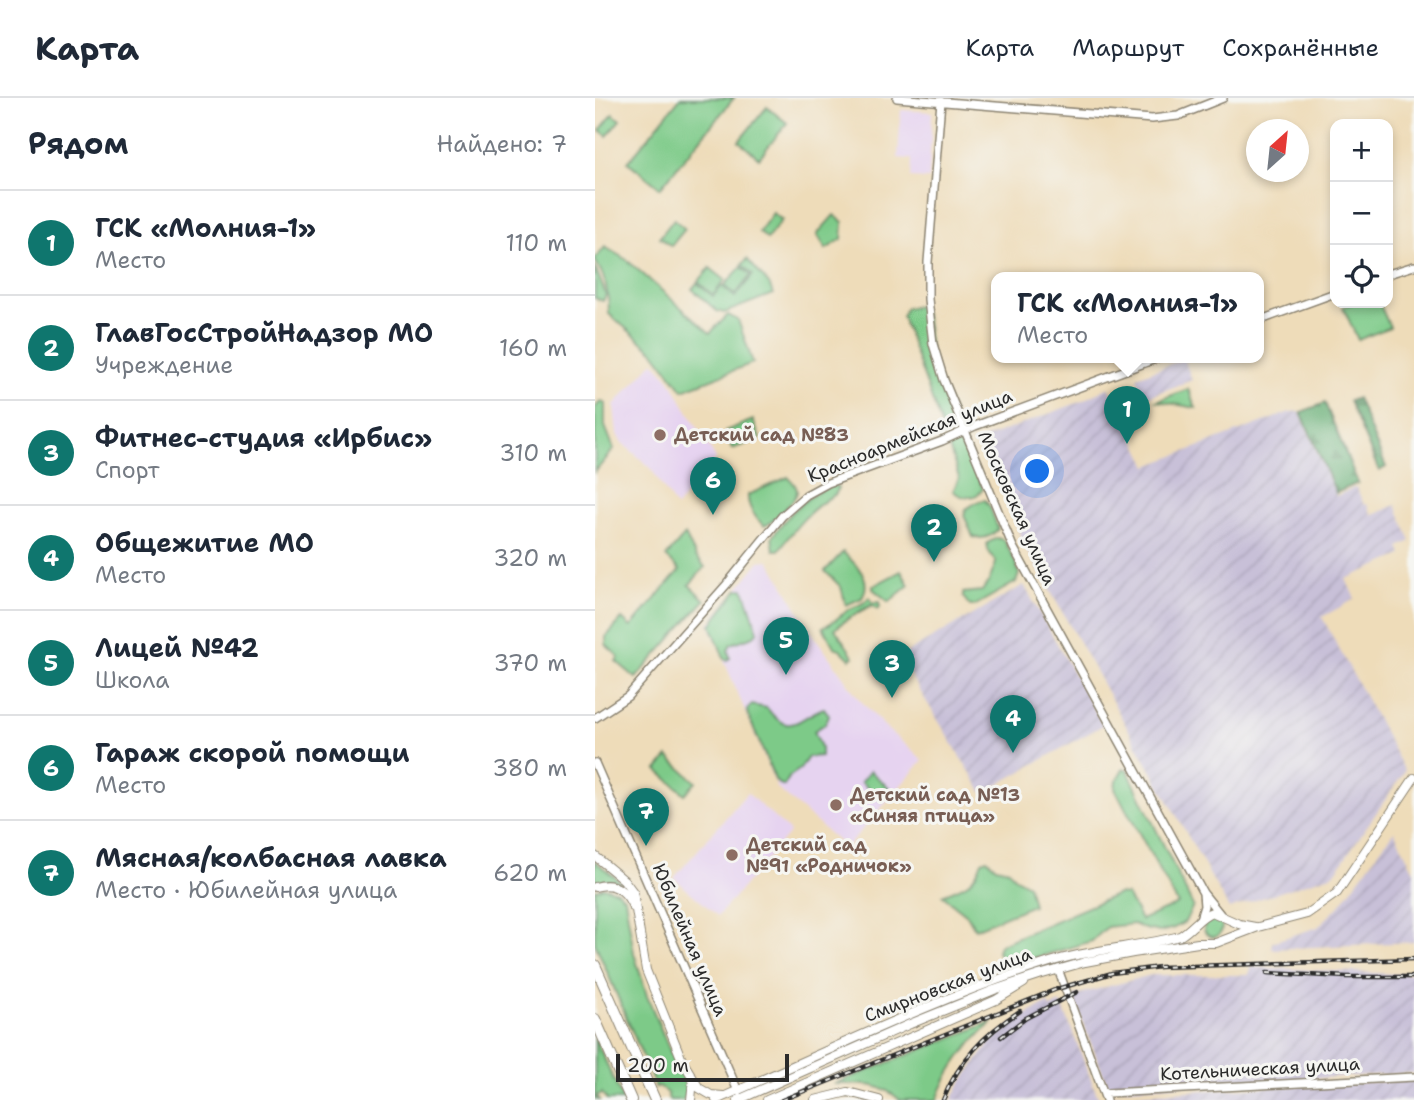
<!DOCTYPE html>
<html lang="ru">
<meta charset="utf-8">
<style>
:root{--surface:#fff;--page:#f6f6f7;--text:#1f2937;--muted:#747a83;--line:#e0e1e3;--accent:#0f766e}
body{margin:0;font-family:"Shantell Sans",sans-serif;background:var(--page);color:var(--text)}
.controls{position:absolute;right:21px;top:21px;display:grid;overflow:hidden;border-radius:14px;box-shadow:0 4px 10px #0003}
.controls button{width:63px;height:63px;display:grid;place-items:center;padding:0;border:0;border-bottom:2px solid var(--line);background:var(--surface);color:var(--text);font:35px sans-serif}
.compass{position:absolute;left:651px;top:21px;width:63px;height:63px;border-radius:50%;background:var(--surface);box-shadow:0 4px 10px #0003;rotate:27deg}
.scale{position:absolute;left:21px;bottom:18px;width:173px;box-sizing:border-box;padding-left:7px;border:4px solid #2b2b2b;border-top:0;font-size:19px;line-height:24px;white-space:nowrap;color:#2b2b2b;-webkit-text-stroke:5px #f6f6f2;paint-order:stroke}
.you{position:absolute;left:443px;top:374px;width:24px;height:24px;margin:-18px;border:5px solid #fff;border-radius:50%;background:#1a73e8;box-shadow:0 0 0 10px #1a73e833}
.badge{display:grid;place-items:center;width:46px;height:46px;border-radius:50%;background:var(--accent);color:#fff;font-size:23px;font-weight:700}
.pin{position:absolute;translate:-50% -58px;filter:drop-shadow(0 2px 4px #0008)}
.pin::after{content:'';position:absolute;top:37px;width:24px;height:21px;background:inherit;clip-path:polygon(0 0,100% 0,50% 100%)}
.popup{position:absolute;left:396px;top:174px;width:273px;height:91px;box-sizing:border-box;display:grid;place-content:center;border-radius:14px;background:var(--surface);filter:drop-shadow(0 2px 5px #0005);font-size:23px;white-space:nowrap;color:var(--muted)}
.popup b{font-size:26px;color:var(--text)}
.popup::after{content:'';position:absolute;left:50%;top:100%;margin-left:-14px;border:14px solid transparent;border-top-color:var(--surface)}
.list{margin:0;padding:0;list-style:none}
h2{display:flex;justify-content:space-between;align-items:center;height:91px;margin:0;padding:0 28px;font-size:30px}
h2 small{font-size:23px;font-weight:400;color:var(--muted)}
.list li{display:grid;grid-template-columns:46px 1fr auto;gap:21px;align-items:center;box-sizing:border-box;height:105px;padding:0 28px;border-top:2px solid var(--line)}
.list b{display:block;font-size:26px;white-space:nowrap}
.list p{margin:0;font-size:23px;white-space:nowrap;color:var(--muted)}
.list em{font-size:23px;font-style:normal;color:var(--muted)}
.icon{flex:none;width:38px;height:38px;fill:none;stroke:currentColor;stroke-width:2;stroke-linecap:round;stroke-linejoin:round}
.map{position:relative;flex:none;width:819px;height:1002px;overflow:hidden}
header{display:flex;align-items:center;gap:42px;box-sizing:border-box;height:98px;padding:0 35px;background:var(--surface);border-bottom:2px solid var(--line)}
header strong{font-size:33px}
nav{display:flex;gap:38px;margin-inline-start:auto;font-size:24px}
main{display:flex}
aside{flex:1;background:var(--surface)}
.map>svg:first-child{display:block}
.built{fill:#e6d3f0}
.industrial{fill:url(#industrial-furrows)}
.green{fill:#7dca88;stroke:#547a5a;stroke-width:2}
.forest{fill:url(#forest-firs);stroke:#486c50;stroke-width:2}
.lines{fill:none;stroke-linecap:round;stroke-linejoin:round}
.tertiary-casing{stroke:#8c8472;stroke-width:10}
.secondary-casing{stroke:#8c8472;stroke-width:10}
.trunk-casing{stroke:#8c8472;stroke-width:12}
.tertiary{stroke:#fff;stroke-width:7}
.secondary{stroke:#fff;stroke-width:8}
.trunk{stroke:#fff;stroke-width:10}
.rail-casing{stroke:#2b2b2b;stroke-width:4.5}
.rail{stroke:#f6f6f2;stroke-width:2;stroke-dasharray:5;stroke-linecap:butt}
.education-dot{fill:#8d6e63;stroke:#f6f6f2;stroke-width:2.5}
.labels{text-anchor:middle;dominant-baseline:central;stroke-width:6;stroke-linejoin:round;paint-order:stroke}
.education-label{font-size:18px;font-weight:bold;fill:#785e54;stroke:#f6f6f2;text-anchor:start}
.street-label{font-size:18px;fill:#2b2b2b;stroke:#f6f6f2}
</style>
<header>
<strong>Карта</strong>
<nav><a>Карта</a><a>Маршрут</a><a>Сохранённые</a></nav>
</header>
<main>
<aside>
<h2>Рядом<small>Найдено: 7</small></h2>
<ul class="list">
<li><span class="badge">1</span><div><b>ГСК «Молния-1»</b><p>Место</p></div><em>110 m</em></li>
<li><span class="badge">2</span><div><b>ГлавГосСтройНадзор МО</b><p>Учреждение</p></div><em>160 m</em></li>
<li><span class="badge">3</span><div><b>Фитнес-студия «Ирбис»</b><p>Спорт</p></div><em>310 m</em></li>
<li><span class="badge">4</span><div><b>Общежитие МО</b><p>Место</p></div><em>320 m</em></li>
<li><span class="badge">5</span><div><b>Лицей №42</b><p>Школа</p></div><em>370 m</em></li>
<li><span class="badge">6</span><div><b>Гараж скорой помощи</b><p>Место</p></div><em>380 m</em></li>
<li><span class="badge">7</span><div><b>Мясная/колбасная лавка</b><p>Место · Юбилейная улица</p></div><em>620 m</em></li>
</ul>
</aside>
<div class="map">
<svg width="819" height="1002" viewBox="0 0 819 1002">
<defs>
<pattern id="industrial-furrows" width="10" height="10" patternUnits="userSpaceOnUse" patternTransform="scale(1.75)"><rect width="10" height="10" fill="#c8c0d8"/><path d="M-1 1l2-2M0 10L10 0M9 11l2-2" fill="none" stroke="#aca5ba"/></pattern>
<pattern id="forest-firs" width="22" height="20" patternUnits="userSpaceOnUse" patternTransform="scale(1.75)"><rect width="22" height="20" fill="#66ae74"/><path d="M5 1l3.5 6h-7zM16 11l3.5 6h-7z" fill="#548e5f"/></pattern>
</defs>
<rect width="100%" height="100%" fill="#f6f6f2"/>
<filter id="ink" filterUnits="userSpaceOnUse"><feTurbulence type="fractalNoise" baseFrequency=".0143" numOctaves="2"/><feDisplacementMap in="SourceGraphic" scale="14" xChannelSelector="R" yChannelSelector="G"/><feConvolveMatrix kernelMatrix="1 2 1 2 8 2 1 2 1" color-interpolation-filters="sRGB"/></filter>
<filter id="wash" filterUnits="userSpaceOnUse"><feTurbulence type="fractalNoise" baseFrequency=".00686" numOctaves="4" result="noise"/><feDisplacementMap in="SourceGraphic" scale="28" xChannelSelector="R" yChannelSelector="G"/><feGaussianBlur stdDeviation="1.57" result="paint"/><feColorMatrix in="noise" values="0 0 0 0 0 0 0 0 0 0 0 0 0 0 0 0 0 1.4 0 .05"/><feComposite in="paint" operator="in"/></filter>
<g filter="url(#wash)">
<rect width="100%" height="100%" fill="#eedcb9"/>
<path class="built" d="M306 12 337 14 334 81 316 80 317 61 303 60Z
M59 263 75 282 121 361 81 409 55 369 26 344 22 336 19 307Z
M174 462 215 532 264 601 293 632 328 662 251 750 182 690 114 526 165 463Z
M152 695 195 734 123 818 79 780Z"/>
<path class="industrial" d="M589 261 597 282 549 300 542 279Z
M514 289 553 368 695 314 704 313 741 398 761 389 769 407 772 406 777 417 801 407 816 443 804 449 807 457 751 481 760 501 727 519 810 673 739 776 634 811 429 446 388 341 487 303Z
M429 487 508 627 388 695 304 559Z
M799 733 819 773V844L677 851V844L723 829 745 807Z
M655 869 801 876 819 875V975L514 991 477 898 556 877H654Z
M466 904 504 1002H357L364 988 397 942 427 919 453 905 455 910Z
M819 982V1002H519L517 997Z"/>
<path class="green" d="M85 0H139L65 90 33 64Z
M172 9 192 25 164 60 144 43Z
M18 16 25 22 12 38 5 32Z
M178 115 187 122 172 141 164 134Z
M239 117 248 124 247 141 231 151 222 136Z
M79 121 90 131 76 148 65 139Z
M10 149 32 162 115 235 133 217 143 222 158 265 88 292 59 254 14 216C14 202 13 191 8 178 6 172 2 167 0 161Z
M152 161 174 186 178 196 129 215 122 213 97 191 102 185 118 198 127 188 140 199 158 177 147 167Z
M0 169 11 197 8 203 0 200Z
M146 169 156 177 140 197 129 188Z
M115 170 130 182 118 197 103 184Z
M758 205H784L795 229 763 242 748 209Z
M323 208 328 211C335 230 332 252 339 271 345 288 364 317 359 333L348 332 307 218 311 210Z
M593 291 601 310 562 303Z
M5 304 10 305V328L19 351 0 374V310Z
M158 322 165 341 137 351 130 333Z
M364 340 370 347 388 391C380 402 368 401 358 393L364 380 353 346Z
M193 379C196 382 202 387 202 393 203 400 175 427 169 428 160 420 152 408 153 397Z
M236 387 243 389 241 396C217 408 199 431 184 452H179L177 439C193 416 210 399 236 387Z
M390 402 395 409 403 431C396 439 388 442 378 439L369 417 371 411 384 403Z
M90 437 101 459 110 469 94 487 110 502 41 580 21 563 24 559 11 547V539L27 521 36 529 85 472 71 459Z
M402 440 409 442 421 465 424 476 421 484 379 508H375L368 499V495L387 493 394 483 401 465 393 452 392 445Z
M248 454C262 468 278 479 267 500L251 507 246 489 230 473Z
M306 473 314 487 294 504 278 491V488Z
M143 491H148L150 494 163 533 159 538 136 546 133 552 135 560 132 562 129 560 116 527Z
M274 499 278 505 284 504 285 509 282 511 277 507C263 514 251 521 240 531L259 559 255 561 245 551 239 549 228 529C240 524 243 519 253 512 261 507 268 508 274 499Z
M156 607 172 610C195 641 202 620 229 610L234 617 230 626 219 633 226 649V658L213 659 205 671 195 678 189 688 181 684 153 617 152 612Z
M73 659 101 684 90 696 62 672Z
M528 671H532L598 808 590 824 579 830 565 834 550 831 539 826 512 829 497 843 423 865 407 861 402 853 404 847 523 796 532 797 546 822 583 806 520 691 521 683Z
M275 673 294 690 285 701 266 684Z
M392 761 401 769 414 772 419 779 433 787 438 807 380 831 372 817 347 797C370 788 379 786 387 763Z
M0 763 26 784V785L15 782 0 784Z
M9 789 22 793 30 800 39 855 52 898 80 965 94 988V992L91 994 88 1002H74L72 995 64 989 61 990 0 845V792Z
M609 830a9 9 0 1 1 18 0a9 9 0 1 1-18 0Z
M399 923C373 946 354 969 342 1002H305C285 984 264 986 239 986Z
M0 940 28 1002H12L7 995 2 998 4 1002 0 1001Z"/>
<path class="forest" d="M762 300 791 369 784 373 754 303Z
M730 305 763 385 741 395 706 314Z"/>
</g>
<g filter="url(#ink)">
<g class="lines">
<defs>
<path id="tertiary" d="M302 0 557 21 583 18 628 0
M346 3 333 164V201L338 246 349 282 418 449 608 795 625 816
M793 176 819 168
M663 223 740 195
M0 620 33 598 132 486 187 418 211 397 233 385 347 343 380 328 563 260
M0 665 143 993
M605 821 609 808 608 795
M463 871 511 1002
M513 995 819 979"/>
<path id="secondary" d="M0 758 29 782 38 794 51 872 87 962 104 990 116 997 128 998
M0 789C19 783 31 792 38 809
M96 1002 98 981
M121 1002C231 954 340 900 455 864 497 851 542 849 585 838 597 831 605 818 617 814L644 826 660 829
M143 1002 315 926 399 892 444 877 490 864 538 855 603 845H621L663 829 712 816 742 795 819 680
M172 1002 401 902 429 885
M220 1002 253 994 284 1002"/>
<path id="trunk" d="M0 867 60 1002
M0 921 36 1002"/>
</defs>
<use href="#tertiary" class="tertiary-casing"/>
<use href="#secondary" class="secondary-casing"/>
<use href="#trunk" class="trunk-casing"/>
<use href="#tertiary" class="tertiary"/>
<use href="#secondary" class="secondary"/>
<use href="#trunk" class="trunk"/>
<defs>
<path id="rail" d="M672 875 752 879H819
M406 939 431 920 482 894
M187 1002 462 891 517 875 565 869 819 861
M348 1002C364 962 390 936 425 913"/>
</defs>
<use href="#rail" class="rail-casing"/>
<use href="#rail" class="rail"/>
</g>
</g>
<g class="education-dot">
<circle cx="65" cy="337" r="7"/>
<circle cx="241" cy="707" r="7"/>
<circle cx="137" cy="757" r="7"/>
</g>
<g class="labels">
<g class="education-label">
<text x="79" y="337">Детский сад №83</text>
<text x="255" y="697">Детский сад №13<tspan x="255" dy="21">«Синяя птица»</tspan></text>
<text x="151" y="747">Детский сад<tspan x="151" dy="21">№91 «Родничок»</tspan></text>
</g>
<g class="street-label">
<text transform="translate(315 338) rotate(-22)">Красноармейская улица</text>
<text transform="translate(422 410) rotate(66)">Московская улица</text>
<text transform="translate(95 842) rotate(67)">Юбилейная улица</text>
<text transform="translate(353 887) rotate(-21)">Смирновская улица</text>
<text transform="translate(665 971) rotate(-3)">Котельническая улица</text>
</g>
</g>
</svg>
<div class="controls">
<button>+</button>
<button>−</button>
<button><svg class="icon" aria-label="locate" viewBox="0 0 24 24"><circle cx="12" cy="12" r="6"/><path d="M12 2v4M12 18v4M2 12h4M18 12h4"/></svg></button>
</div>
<svg class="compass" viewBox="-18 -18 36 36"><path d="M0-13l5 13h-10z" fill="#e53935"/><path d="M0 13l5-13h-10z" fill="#747a83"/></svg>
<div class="scale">200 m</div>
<div class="you"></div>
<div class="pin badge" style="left:532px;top:346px">1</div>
<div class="popup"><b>ГСК «Молния-1»</b>Место</div>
<div class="pin badge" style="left:339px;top:464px">2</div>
<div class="pin badge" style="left:297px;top:600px">3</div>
<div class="pin badge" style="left:418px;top:655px">4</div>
<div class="pin badge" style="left:191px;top:577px">5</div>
<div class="pin badge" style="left:118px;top:417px">6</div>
<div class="pin badge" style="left:51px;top:748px">7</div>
</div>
</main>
